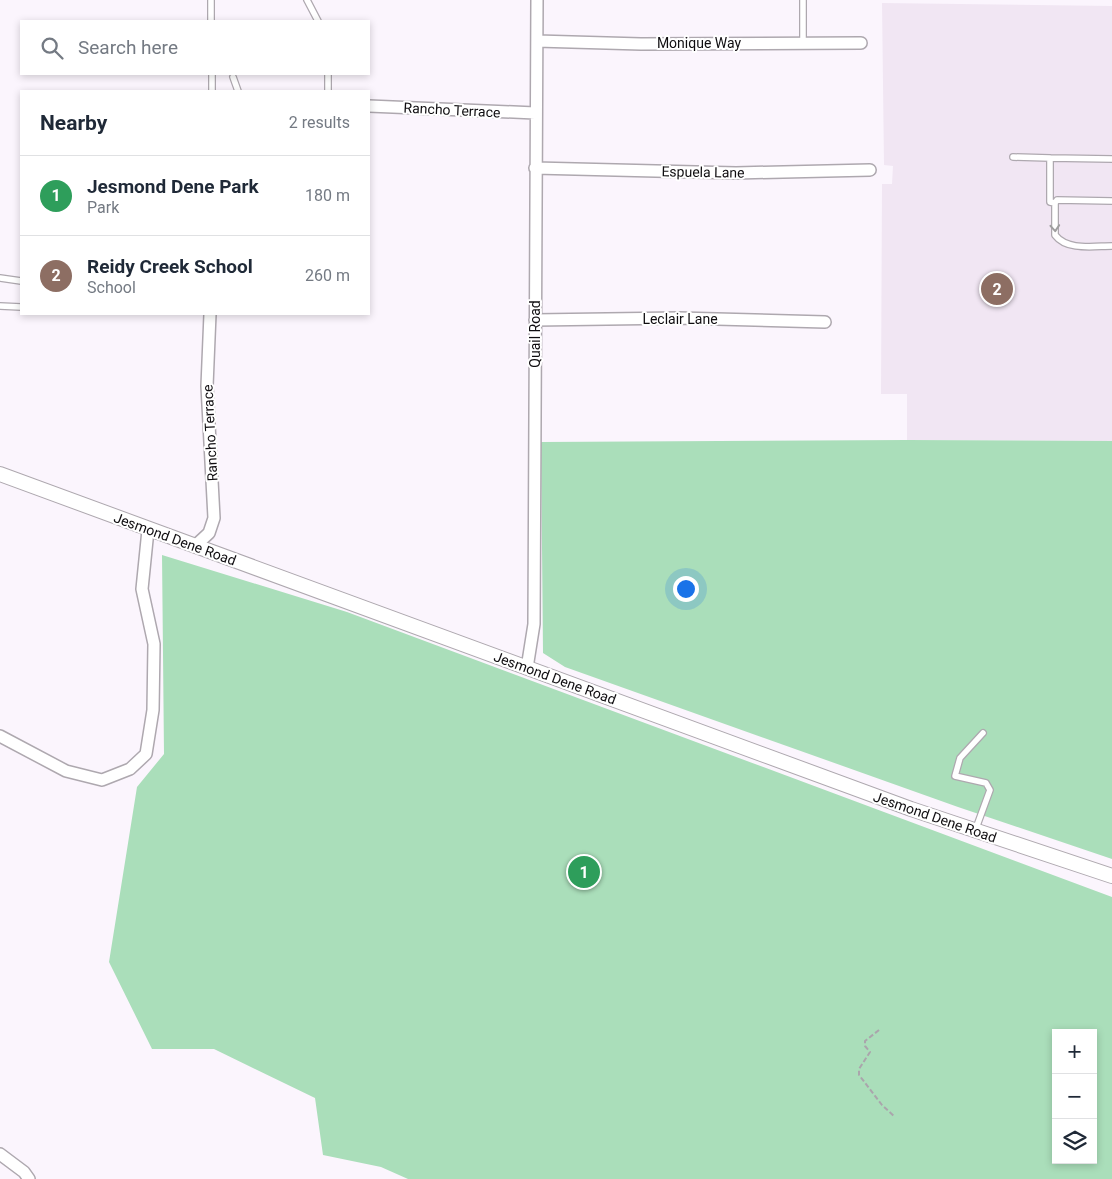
<!DOCTYPE html>
<meta charset="utf-8">
<style>
:root{--surface:#fff;--page:#f6f6f7;--text:#1f2937;--muted:#747a83;--line:#e0e1e3;--accent:#0f766e}
body{margin:0;font-family:Roboto,sans-serif;background:var(--page);color:var(--text)}
.controls{position:absolute;right:15px;bottom:15px;display:grid;overflow:hidden;border-radius:0px;box-shadow:0 2px 8px #0003}
.controls button{width:45px;height:45px;display:grid;place-items:center;padding:0;border:0;border-bottom:1px solid var(--line);background:var(--surface);color:var(--text);font:25px sans-serif}
.you{position:absolute;left:685px;top:588px;width:18px;height:18px;margin:-12px;border:4px solid #fff;border-radius:50%;background:#1a73e8;box-shadow:0 0 0 8px #1a73e833}
.badge{display:grid;place-items:center;width:32px;height:32px;border-radius:50%;background:var(--accent);color:#fff;font-size:16px;font-weight:700}
.pin{position:absolute;translate:-50% -50%;border:2px solid #fff;box-shadow:0 1px 5px #0006}
.list{margin:0;padding:0;list-style:none}
h2{display:flex;justify-content:space-between;align-items:center;height:65px;margin:0;padding:0 20px;font-size:21px}
h2 small{font-size:16px;font-weight:400;color:var(--muted)}
.list li{display:grid;grid-template-columns:32px 1fr auto;gap:15px;align-items:center;box-sizing:border-box;height:80px;padding:0 20px;border-top:1px solid var(--line)}
.list b{display:block;font-size:19px;white-space:nowrap}
.list p{margin:0;font-size:16px;white-space:nowrap;color:var(--muted)}
.list em{font-size:16px;font-style:normal;color:var(--muted)}
.icon{flex:none;width:28px;height:28px;fill:none;stroke:currentColor;stroke-width:2;stroke-linecap:round;stroke-linejoin:round}
.map{position:relative;flex:none;width:1112px;height:1179px;overflow:hidden}
.search{position:absolute;background:var(--surface);box-shadow:0 2px 8px #0003;left:20px;top:20px;width:350px;height:55px;display:flex;align-items:center;gap:12px;box-sizing:border-box;padding:0 18px;border-radius:0px;color:var(--muted);font-size:19px}
.panel{position:absolute;background:var(--surface);box-shadow:0 2px 8px #0003;left:20px;top:90px;width:350px;height:225px;border-radius:0px}
.map>svg:first-child{display:block}
.built{fill:#f1e6f3}
.green{fill:#aadeba;fill-rule:evenodd}
.lines{fill:none;stroke-linecap:round;stroke-linejoin:round}
.service-casing{stroke:#aea8af;stroke-width:8}
.minor-casing{stroke:#aea8af;stroke-width:14}
.tertiary-casing{stroke:#aea8af;stroke-width:16}
.path{stroke:#aaa5ac;stroke-width:2;stroke-dasharray:5 2.5;stroke-linecap:butt}
.service{stroke:#fff;stroke-width:5.5}
.minor{stroke:#fff;stroke-width:11}
.tertiary{stroke:#fff;stroke-width:14}
.oneway{stroke:#9f9e9f}
.labels{text-anchor:middle;dominant-baseline:central;stroke-width:4;stroke-linejoin:round;paint-order:stroke}
.street-label{font-size:14px;fill:#0f0d10;stroke:#fff}
</style>
<div class="map">
<svg width="1112" height="1179" viewBox="0 0 1112 1179">
<rect width="100%" height="100%" fill="#fbf5fd"/>
<path class="built" d="M882 3 1112 6V441L907 440V394H881L882 184H892L893 166 884 165Z"/>
<path class="green" d="M907 440 1112 441V859L958 807 565 667 543 653 541 442Z
M162 555 347 612 1112 897V1179H408L381 1167 323 1155 315 1098 214 1049H152L109 962 137 787 164 754ZM1056 1033H1093V1160H1056Z"/>
<g class="lines">
<defs>
<path id="service" d="M211 0V21
M307 0 318 21
M803 0V43
M233 77 238 91
M212 91V74
M328 91V74
M1013 157 1050 158
M1112 201 1057 200 1055 203V235C1067 251 1094 246 1112 246
M1055 203 1050 202V158L1112 159
M0 278 21 281
M0 306 21 307
M975 831 990 790 986 783 955 776 960 758 983 733"/>
<path id="minor" d="M537 41 641 44 861 43
M369 106 535 113
M535 168 736 173 870 170
M535 320 679 318 825 322
M195 546 209 533 214 518 207 386 210 314
M527 668 534 624 537 0
M0 736 66 771 102 780 130 769 146 754 153 710 154 644 142 589 148 530
M0 1154 24 1172 29 1179"/>
<path id="tertiary" d="M0 474 911 809 1112 876"/>
</defs>
<use href="#service" class="service-casing"/>
<use href="#minor" class="minor-casing"/>
<use href="#tertiary" class="tertiary-casing"/>
<path class="path" d="M879 1030 865 1041V1046L870 1052 859 1069V1075L882 1105 895 1117"/>
<use href="#service" class="service"/>
<use href="#minor" class="minor"/>
<use href="#tertiary" class="tertiary"/>
</g>
<defs><path id="oneway-chevron" d="M-2-3.5L2.5 0L-2 3.5" fill="none" stroke-width="1.6" stroke-linecap="round" stroke-linejoin="round" transform="scale(1.25)"/></defs>
<use class="oneway" href="#oneway-chevron" transform="translate(1055 228) rotate(86)"/>
<g class="labels">
<g class="street-label">
<text x="699" y="43">Monique Way</text>
<text transform="translate(452 110) rotate(3)">Rancho Terrace</text>
<text transform="translate(703 172) rotate(1)">Espuela Lane</text>
<text x="680" y="319">Leclair Lane</text>
<text transform="translate(535 334) rotate(-90)">Quail Road</text>
<text transform="translate(210 433) rotate(-93)">Rancho Terrace</text>
<text transform="translate(175 539) rotate(20)">Jesmond Dene Road</text>
<text transform="translate(555 678) rotate(20)">Jesmond Dene Road</text>
<text transform="translate(935 817) rotate(19)">Jesmond Dene Road</text>
</g>
</g>
</svg>
<div class="controls">
<button>+</button>
<button>−</button>
<button><svg class="icon" aria-label="layers" viewBox="0 0 24 24"><path d="M12 4l9 5-9 5-9-5zM3 14l9 5 9-5"/></svg></button>
</div>
<div class="you"></div>
<div class="pin badge" style="left:584px;top:872px;background:#2e9e5b">1</div>
<div class="pin badge" style="left:997px;top:289px;background:#8d6e63">2</div>
<div class="search"><svg class="icon" aria-label="search" viewBox="0 0 24 24"><circle cx="10" cy="10" r="6"/><path d="M15 15l6 6"/></svg>Search here</div>
<section class="panel">
<h2>Nearby<small>2 results</small></h2>
<ul class="list">
<li><span class="badge" style="background:#2e9e5b">1</span><div><b>Jesmond Dene Park</b><p>Park</p></div><em>180 m</em></li>
<li><span class="badge" style="background:#8d6e63">2</span><div><b>Reidy Creek School</b><p>School</p></div><em>260 m</em></li>
</ul>
</section>
</div>
